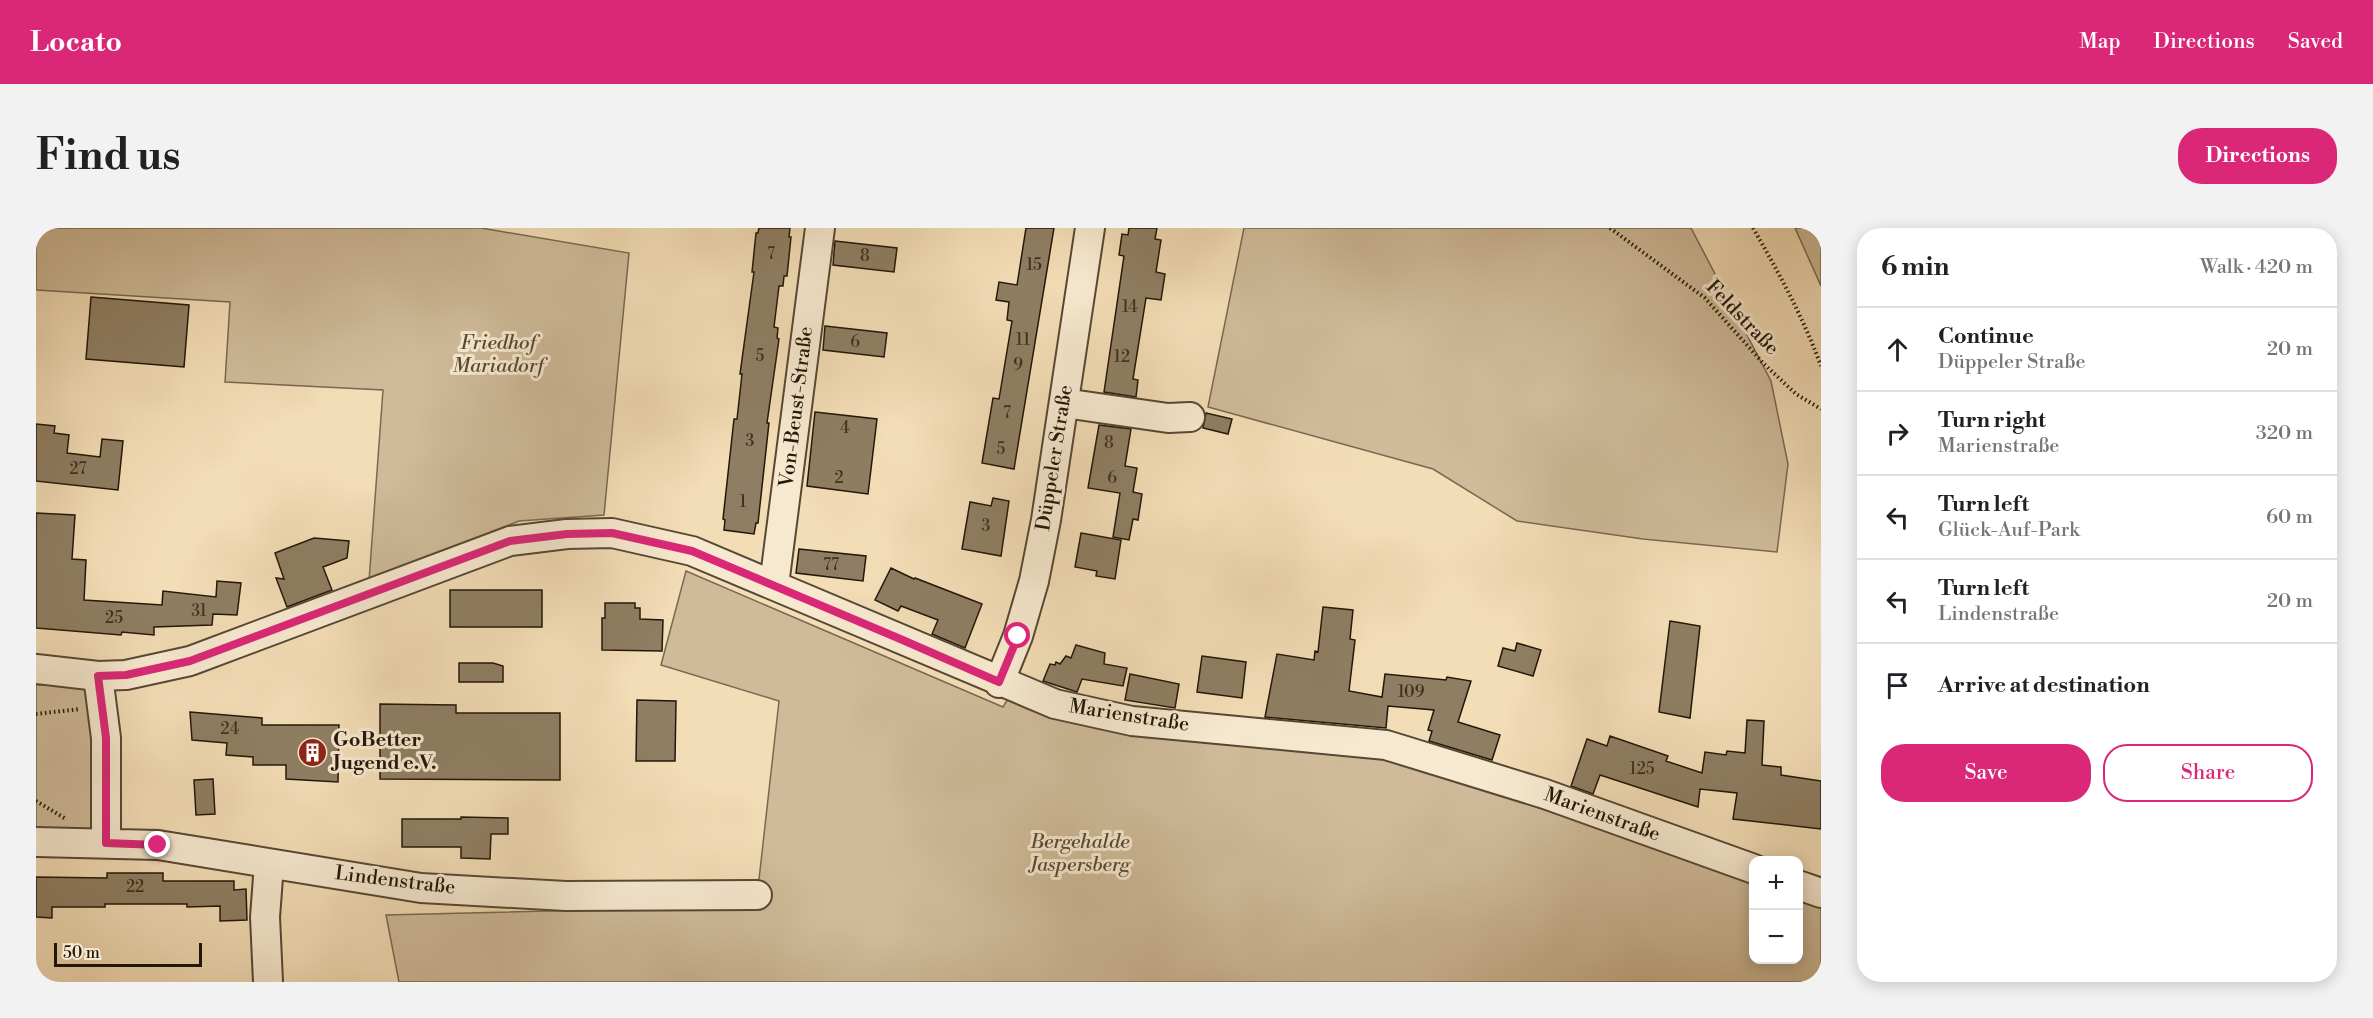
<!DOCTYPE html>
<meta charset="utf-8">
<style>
:root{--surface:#fff;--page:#f2f2f2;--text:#202124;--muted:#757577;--line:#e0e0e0;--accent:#db2777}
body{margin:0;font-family:"Libre Bodoni",serif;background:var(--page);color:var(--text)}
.controls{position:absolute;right:18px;bottom:18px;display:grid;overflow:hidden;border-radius:12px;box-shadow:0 3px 15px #0003}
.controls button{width:54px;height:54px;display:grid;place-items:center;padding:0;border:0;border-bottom:2px solid var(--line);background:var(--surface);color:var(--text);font:30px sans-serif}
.scale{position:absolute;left:18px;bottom:15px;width:148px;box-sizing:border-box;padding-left:6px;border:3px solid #221709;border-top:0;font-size:16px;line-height:21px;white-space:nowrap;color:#221709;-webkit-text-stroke:4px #f7e9d0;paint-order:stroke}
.stop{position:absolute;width:18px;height:18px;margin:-14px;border:4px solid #db2777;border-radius:50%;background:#fff}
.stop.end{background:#db2777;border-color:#fff;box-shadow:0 2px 6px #0008}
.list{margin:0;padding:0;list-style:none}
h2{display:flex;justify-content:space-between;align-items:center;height:78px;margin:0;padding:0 24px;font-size:26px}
h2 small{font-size:20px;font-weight:400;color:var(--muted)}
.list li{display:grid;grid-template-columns:39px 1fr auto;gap:18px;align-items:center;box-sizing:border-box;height:84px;padding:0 24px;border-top:2px solid var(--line)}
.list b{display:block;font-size:22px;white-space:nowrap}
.list p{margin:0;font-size:20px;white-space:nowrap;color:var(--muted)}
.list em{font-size:20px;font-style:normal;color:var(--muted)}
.actions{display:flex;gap:12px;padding:18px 24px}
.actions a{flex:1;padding:14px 0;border:2px solid var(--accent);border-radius:24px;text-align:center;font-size:21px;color:var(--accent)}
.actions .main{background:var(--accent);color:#fff}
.icon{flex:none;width:33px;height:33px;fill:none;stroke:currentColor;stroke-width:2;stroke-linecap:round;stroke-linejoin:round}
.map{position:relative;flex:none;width:1785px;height:754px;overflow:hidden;border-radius:24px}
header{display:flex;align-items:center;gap:36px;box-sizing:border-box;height:84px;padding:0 30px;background:var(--accent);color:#fff}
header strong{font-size:28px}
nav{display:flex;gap:33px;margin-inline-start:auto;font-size:21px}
.intro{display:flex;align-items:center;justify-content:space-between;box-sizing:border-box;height:144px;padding:0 36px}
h1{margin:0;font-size:42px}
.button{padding:15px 27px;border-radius:24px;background:var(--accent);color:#fff;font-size:21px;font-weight:700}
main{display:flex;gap:36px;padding:0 36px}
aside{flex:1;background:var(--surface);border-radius:24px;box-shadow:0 3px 15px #0003}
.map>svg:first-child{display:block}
.green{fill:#cfbb99;stroke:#786951;stroke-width:1.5}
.building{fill:#8f7e63;stroke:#221709;stroke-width:1.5}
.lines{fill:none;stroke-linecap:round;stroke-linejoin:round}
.minor-casing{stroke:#564834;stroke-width:32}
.path{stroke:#221709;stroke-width:4;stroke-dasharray:1.5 3;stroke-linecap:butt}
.minor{stroke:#f7e9d0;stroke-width:28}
.route{stroke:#db2777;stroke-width:8}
.labels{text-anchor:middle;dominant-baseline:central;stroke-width:6;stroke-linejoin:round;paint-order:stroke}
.number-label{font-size:16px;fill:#3d3120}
.street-label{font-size:20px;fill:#221709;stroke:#f7e9d0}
.park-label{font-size:20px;font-style:italic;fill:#564834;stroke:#f7e9d0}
.poi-label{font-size:20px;font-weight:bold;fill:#221709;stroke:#f7e9d0;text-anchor:start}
</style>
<header>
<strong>Locato</strong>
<nav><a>Map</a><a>Directions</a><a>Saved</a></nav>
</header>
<div class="intro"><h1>Find us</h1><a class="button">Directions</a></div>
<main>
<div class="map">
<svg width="1785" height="754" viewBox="0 0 1785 754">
<rect width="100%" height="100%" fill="#f3ddb6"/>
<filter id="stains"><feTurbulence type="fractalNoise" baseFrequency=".00333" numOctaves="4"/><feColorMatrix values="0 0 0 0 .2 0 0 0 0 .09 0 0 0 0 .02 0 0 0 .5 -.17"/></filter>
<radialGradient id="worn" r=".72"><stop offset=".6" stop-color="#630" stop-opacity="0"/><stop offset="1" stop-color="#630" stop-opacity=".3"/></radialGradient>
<path class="green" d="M0 0H445L593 25 568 287 483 293 333 353 347 162 189 154 194 74 0 62Z
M1208 0H1655L1735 153 1752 236 1741 324 1607 311 1481 293 1397 241 1172 179Z
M1759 0H1785V58Z
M650 343 967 479 972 471 1024 491 1093 506 1351 529 1717 652 1718 732H1762L1763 667 1785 673V754H363L350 687 720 678 743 473 625 437Z
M0 457H57L66 601 0 600Z"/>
<path class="building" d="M723 0H754L753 9H755L751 48H748L747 58H743L738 99 742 100 741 110 743 111 731 195H733L722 295H720L718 306 688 302 689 292 687 291 698 191H701L706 146H704L718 44H716L720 5H722Z
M990 0H1018L978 241 946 235 957 170 963 171 976 93 971 92 973 74 960 72 963 54 981 57Z
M1093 0H1121L1119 11 1125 12 1120 44 1129 46 1125 72 1110 70 1097 151 1102 152 1100 169 1068 164 1088 28 1083 27 1086 6 1092 7Z
M799 13 861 20 858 44 797 37Z
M55 69 153 77 148 139 50 131Z
M789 98 851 105 848 129 787 122Z
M779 184 841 191 832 266 771 258Z
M1170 185 1196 191 1192 206 1167 200Z
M0 196 19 198 18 205 33 207 31 225 64 229 66 211 87 213 82 262 0 253Z
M1063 197 1095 201 1089 238 1101 240 1097 264 1106 266 1102 292 1097 291 1093 312 1077 309 1084 265 1052 260Z
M957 270 973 273 965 328 926 321 934 274 955 278Z
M0 285 39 287 36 331 50 332 48 372 126 377 127 363 180 369 181 353 205 355 201 387 177 386 176 397 118 399V407L86 404 85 407 0 400Z
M1045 305 1085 312 1079 351 1060 348 1061 343 1039 339Z
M278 310 313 313 311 330 287 339 296 362 251 379 240 350 248 351 239 325Z
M763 321 830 328 827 353 760 345Z
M855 340 878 351 879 350 946 376 929 420 896 406 902 392 865 378 862 383 839 372Z
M414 362H506V399H414Z
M569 375H599V380H604V391L627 392 626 423 566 422V390H569Z
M1287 379 1317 382 1314 411 1319 412 1313 463 1346 469 1349 446 1410 452 1411 449 1435 453 1422 494 1464 507 1456 532 1393 513 1396 503 1392 502 1398 482 1352 478 1350 500 1229 489 1241 426 1278 432 1279 423 1282 424Z
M1634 393 1664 398 1654 490 1623 484Z
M1481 415 1505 422 1497 448 1462 438 1467 420 1479 423Z
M1040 417 1069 425 1068 436 1091 440 1087 458 1046 451 1041 464 1007 453 1014 436 1019 437 1020 434 1024 436 1030 428 1035 430Z
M1166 428 1210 434 1206 470 1161 464Z
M423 435H457L467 438V454H423Z
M1094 446 1143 456 1139 480 1089 472Z
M601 472 640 473 639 533H600Z
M344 476 420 477V485H524V552L344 551Z
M154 484 226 490V497H303L302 554 250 551V537H217V529L190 527 191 515 156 512Z
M1711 492 1728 493 1726 537 1745 539V547L1785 553V601L1697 591 1701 565 1664 561 1662 579 1564 547 1557 566 1535 558 1551 511 1571 518 1574 508 1632 528 1630 533 1666 545 1669 524 1690 527 1691 523 1709 525Z
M177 551 179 586 160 587 158 552Z
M425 589 472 590V606H455L454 631 425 630V619H366V591H425Z
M71 645H127V653H198V662L210 661 211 692 184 693V678L151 679V676H69V679H16V690L0 689V649L71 650Z"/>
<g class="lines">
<defs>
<path id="minor" d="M1028 175 1132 190 1154 189
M738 357 784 0
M0 441 62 448 90 447 154 433 474 313 531 306 576 305 656 323 1019 476 1096 493 1350 517 1509 566 1718 641
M62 448 70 510V615
M963 455 982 408 998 353 1010 292 1054 0
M0 614 122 617 385 660 530 668 721 667
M1762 657 1785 665
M232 754 229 689 233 636"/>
</defs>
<use href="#minor" class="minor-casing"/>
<path class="path" d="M1574 0 1669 70 1727 135 1760 166 1785 181
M1717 0C1743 45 1767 89 1785 138
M0 486 44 481
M0 573 30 591"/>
<use href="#minor" class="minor"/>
</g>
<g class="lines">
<path class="route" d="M122 617 70 615V510L62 448 90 447 154 433 474 313 531 306 576 305 656 323 862 410 963 454 982 408"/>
</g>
<defs>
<symbol id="building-disc" viewBox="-11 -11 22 22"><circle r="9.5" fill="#8f2418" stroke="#f7e9d0"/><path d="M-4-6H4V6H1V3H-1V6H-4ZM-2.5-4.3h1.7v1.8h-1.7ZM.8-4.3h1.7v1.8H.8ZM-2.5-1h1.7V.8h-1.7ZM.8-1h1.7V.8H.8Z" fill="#fff"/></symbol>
</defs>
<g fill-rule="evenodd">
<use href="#building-disc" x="260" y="508" width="33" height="33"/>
</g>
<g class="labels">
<g class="number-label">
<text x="735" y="26">7</text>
<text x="829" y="28">8</text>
<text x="998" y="37">15</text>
<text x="1094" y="79">14</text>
<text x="987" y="112">11</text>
<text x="819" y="114">6</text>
<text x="724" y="128">5</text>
<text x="1086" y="129">12</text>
<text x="982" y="137">9</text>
<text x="971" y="185">7</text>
<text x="809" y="200">4</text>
<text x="714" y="213">3</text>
<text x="1073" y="215">8</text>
<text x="965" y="221">5</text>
<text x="42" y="241">27</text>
<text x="803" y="250">2</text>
<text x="1076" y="250">6</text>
<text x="707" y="274">1</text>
<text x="950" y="298">3</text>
<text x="795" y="337">77</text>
<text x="163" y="383">31</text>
<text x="78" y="390">25</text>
<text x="1375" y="464">109</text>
<text x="194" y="501">24</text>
<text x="1606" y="541">125</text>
<text x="99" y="659">22</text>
</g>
<g class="street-label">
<text transform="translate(1706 90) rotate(46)">Feldstraße</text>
<text transform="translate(761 179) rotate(-83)">Von-Beust-Straße</text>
<text transform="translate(1019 230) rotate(-81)">Düppeler Straße</text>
<text transform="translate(1093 488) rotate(9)">Marienstraße</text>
<text transform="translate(1566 587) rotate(20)">Marienstraße</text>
<text transform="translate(359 653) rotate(7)">Lindenstraße</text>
</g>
<g class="park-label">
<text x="462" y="115">Friedhof<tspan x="462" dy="23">Mariadorf</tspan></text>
<text x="1044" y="614">Bergehalde<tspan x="1044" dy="23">Jaspersberg</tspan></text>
</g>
<g class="poi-label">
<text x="297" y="512">GoBetter<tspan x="297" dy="23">Jugend e.V.</tspan></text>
</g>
</g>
<rect width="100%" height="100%" filter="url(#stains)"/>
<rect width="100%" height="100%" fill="url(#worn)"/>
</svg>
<div class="controls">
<button>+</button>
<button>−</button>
</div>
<div class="scale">50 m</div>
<div class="stop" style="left:982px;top:408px"></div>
<div class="stop end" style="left:122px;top:617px"></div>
</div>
<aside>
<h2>6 min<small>Walk · 420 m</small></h2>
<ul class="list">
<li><svg class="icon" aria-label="ahead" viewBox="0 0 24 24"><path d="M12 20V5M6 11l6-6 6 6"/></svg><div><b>Continue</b><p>Düppeler Straße</p></div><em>20 m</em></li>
<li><svg class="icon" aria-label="right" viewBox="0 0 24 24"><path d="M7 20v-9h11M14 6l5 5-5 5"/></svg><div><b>Turn right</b><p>Marienstraße</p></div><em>320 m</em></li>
<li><svg class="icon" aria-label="left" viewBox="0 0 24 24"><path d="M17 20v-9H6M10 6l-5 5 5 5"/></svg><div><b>Turn left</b><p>Glück-Auf-Park</p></div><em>60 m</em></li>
<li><svg class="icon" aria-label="left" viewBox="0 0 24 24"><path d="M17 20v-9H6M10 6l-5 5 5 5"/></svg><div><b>Turn left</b><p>Lindenstraße</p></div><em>20 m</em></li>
<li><svg class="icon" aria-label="arrive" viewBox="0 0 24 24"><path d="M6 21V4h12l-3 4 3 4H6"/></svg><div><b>Arrive at destination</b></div></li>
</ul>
<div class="actions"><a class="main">Save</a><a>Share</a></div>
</aside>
</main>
